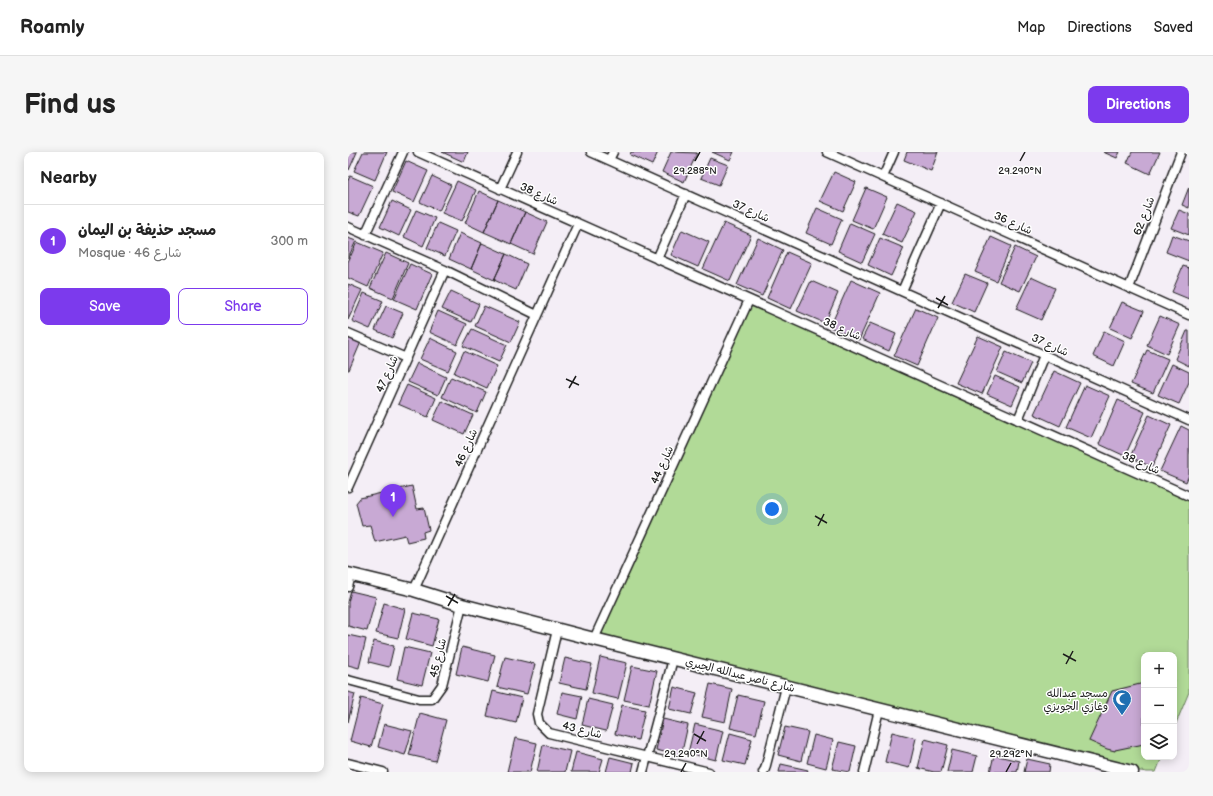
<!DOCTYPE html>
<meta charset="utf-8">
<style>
:root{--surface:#fff;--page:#f6f6f6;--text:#222;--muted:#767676;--line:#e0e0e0;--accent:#7c3aed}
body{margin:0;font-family:"Balsamiq Sans","Playpen Sans Arabic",sans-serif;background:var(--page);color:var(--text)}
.controls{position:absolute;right:12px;bottom:12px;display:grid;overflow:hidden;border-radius:8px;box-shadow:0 2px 10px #0003}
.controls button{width:36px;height:36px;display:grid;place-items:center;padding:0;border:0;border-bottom:1px solid var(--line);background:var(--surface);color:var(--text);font:20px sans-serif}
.you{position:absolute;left:424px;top:357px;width:14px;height:14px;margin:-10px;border:3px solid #fff;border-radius:50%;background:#1a73e8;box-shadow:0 0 0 6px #1a73e833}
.badge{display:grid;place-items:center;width:26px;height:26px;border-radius:50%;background:var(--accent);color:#fff;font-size:13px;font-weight:700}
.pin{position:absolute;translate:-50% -33px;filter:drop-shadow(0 1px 2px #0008)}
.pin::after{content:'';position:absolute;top:21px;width:14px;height:12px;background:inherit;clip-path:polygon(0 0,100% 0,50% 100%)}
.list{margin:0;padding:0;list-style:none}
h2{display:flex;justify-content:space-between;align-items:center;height:52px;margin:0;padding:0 16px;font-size:17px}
h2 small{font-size:13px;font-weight:400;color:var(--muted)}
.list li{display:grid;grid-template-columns:26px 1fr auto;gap:12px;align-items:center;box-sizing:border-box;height:72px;padding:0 16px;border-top:1px solid var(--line)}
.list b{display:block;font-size:15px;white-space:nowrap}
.list p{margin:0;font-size:13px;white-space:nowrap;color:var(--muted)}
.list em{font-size:13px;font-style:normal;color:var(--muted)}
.actions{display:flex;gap:8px;padding:12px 16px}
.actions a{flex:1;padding:9px 0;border:1px solid var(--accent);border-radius:8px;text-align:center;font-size:14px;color:var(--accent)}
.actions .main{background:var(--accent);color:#fff}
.icon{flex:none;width:22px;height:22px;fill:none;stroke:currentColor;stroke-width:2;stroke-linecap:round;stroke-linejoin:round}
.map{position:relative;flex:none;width:841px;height:620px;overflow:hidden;border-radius:8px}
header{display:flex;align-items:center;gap:24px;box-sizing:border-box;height:56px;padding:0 20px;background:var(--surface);border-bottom:1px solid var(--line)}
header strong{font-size:19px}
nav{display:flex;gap:22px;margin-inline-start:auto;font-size:14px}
.intro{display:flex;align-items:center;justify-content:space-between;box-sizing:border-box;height:96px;padding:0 24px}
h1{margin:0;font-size:28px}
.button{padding:10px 18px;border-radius:8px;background:var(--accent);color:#fff;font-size:14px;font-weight:700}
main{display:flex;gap:24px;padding:0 24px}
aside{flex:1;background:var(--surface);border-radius:8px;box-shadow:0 2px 10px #0003}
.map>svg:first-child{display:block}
.green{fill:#b1da97;stroke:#667b5a}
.building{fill:#c8a9d4;stroke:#1c1c1c}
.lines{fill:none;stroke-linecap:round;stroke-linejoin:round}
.street-casing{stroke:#1c1c1c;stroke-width:11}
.secondary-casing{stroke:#1c1c1c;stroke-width:15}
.street{stroke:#fff;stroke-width:8}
.secondary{stroke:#fff;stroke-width:12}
.ticks{fill:none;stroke:#1c1c1c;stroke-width:1.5}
.labels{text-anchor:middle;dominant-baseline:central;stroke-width:3;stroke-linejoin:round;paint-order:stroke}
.street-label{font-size:11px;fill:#1c1c1c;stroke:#fff}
.poi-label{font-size:11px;fill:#1c1c1c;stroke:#fff;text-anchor:end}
.ticks-label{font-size:10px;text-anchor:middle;fill:#1c1c1c;stroke:#fff;stroke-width:3;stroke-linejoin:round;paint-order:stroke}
</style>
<header>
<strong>Roamly</strong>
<nav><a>Map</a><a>Directions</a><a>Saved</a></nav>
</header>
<div class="intro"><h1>Find us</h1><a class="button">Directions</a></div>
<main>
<aside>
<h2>Nearby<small></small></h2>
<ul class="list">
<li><span class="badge">1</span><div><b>مسجد حذيفة بن اليمان</b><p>Mosque · شارع 46</p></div><em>300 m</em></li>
</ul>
<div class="actions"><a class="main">Save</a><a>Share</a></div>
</aside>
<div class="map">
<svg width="841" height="620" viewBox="0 0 841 620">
<rect width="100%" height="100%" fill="#f4eef6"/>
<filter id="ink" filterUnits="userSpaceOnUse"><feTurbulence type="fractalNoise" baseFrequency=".025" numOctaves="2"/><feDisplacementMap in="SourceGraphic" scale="8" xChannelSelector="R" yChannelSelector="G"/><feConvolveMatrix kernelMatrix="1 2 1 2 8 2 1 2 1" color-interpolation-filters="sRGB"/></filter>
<g filter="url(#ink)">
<path class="green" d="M401 148 841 344V540L826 576V503H796V605H814L808 620H799L760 614 246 487Z"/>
<path class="building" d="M0 0H9L1 18 0 17Z
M15 0H39L27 28 6 19Z
M94 0H120L116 10Z
M283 0H310L304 13 282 3Z
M323 0 349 1 336 30 314 20Z
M364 0H386L382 8Z
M559 0H590L583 19 556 8Z
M755 0H772L769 6Z
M784 0H812L802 22 779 11Z
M362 6 380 13 371 33 353 26Z
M58 9 80 19 66 50 44 40Z
M486 20 508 30 495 59 472 49Z
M2 24 25 34 11 64 0 60V29Z
M84 24 103 33 91 59 72 50Z
M109 29 128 38 114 69 94 61Z
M841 35V56L834 53Z
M518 36 539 45 525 77 504 68Z
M131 39 150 48 136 80 117 71Z
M150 48 177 60 163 92 136 80Z
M44 49 63 58 51 84 32 75Z
M549 50 569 59 554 91 534 82Z
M469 56 494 67 483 92 458 81Z
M68 58 87 66 75 94 56 85Z
M831 58 841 62V83L823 76Z
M177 60 199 70 185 102 163 92Z
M90 71 108 79 97 104 79 96Z
M376 71 403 83 382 129 355 117Z
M502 71 527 82 514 110 490 99Z
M334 78 361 90 350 115 323 103Z
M112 81 134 91 123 117 101 107Z
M824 83 841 89V109L818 100Z
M643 85 663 94 648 129 627 120Z
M0 86 8 89 0 106Z
M410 86 435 98 414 144 389 133Z
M532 86 556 96 543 124 520 113Z
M9 90 35 101 20 135 0 126V110Z
M134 91 158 102 146 128 123 117Z
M667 95 688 105 672 139 651 130Z
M439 100 464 111 443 157 419 146Z
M38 101 60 111 45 146 22 136Z
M158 102 179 112 168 138 146 128Z
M62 112 84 122 69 157 46 147Z
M835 114 841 116V147L824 140Z
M617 122 639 131 626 160 604 150Z
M683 125 707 136 693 168 668 157Z
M503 128 532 141 511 188 482 175Z
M463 129 490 141 477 171 449 159Z
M0 132 14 138 0 168Z
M103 139 131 152 123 170 94 157Z
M16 141 35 149 22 177 4 169Z
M774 150 796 159 784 186 762 176Z
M38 154 55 161 44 186 27 178Z
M136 154 172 170 163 190 127 174Z
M568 156 590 166 569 214 546 204Z
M90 159 119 172 109 193 81 180Z
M812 164 832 173 819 202 799 193Z
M522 171 548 182 541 199 514 187Z
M124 177 159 193 151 210 115 194Z
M756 179 777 189 766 214 745 204Z
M839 179H841V214L827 207Z
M630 184 655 195 634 242 608 231Z
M0 185 13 190 1 218H0Z
M82 186 109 199 100 219 72 207Z
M799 198 820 207 805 241 783 232Z
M116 199 149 214 139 236 106 221Z
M658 200 683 211 674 231 649 220Z
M69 211 98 225 90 243 60 230Z
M824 212 841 220V230L831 252 810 243Z
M706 219 732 231 712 274 686 262Z
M647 224 672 235 664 253 639 242Z
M103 225 138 240 129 261 94 245Z
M59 233 88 246 80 265 50 252Z
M737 233 762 244 743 286 718 275Z
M770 248 797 260 777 304 751 292Z
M94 249 125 263 116 282 85 268Z
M801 263 823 273 804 315 782 305Z
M833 274 841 278V323L838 330 812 319Z
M64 334 69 357 76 356 81 378 75 380 76 386 59 390 57 383 27 390 22 373 14 374 8 351 12 346Z
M3 439 28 445 19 479 0 474V450Z
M36 451 57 457 50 486 28 481Z
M65 461 91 467 84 494 58 487Z
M0 483 18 487 11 516 0 513Z
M26 489 46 494 41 515 21 510Z
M56 495 82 501 74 533 49 527Z
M114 495 147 503 140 530 108 522Z
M157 505 187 512 179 542 149 535Z
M252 505 279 511 270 547 244 541Z
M217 506 244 512 238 537 211 531Z
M284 514 309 519 301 553 276 548Z
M796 531V592L767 598V599L759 597 741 589 764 539Z
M362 532 384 537 377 570 354 565Z
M326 535 349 541 343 562 321 557Z
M145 539 174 546 168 571 139 564Z
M0 540 7 542 0 570Z
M214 540 234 544 229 567 209 562Z
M390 543 416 549 408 582 382 576Z
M13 546 35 552 23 595 2 589Z
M240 547 265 553 258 579 234 573Z
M274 553 297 558 290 588 267 582Z
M72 561 98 568 87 609 61 603Z
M315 567 340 573 333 604 308 598Z
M36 572 64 579 57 603 30 595Z
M347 572 375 579 368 608 340 601Z
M437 575 460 580 453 609 430 603Z
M544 580 568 586 561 616 537 610Z
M382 581 404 587 397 613 375 608Z
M466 583 485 588 478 616 459 611Z
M167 586 189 591 182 620H159Z
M577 587 600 593 593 620H586L570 616Z
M491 590 508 594 502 620 484 617Z
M195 593 222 599 217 620H189Z
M604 598 629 604 625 620H599Z
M228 600 255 607 251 620H223Z
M646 603 671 609 669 620H642Z
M262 605 286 611 284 620H258Z
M679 607 702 612 701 620H676Z
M433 612 460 618 459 620H431Z"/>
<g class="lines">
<defs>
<path id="street" d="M70 0 841 344
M243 0 841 268
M479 0 841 163
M261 8 265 0
M535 25 546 0
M152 37 169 0
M0 75 97 118 189 163
M17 83 55 0
M309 107 338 42
M781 136 833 0
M554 139 593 51
M0 181 58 206
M670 268 696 203
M0 335 97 118
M0 435 3 423
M66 438 230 72
M209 478 189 562 191 571 201 581 361 620
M246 487 401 148
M0 528 71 547H84L94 533 114 453
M0 611 35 620
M295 620 325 507
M415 620 417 617 438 535
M516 620 531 558"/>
<path id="secondary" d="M0 422 66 438 114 453 246 487 784 620"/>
</defs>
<use href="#street" class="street-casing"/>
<use href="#secondary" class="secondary-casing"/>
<use href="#street" class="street"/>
<use href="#secondary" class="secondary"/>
</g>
</g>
<path class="ticks" d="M347 9 352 0M672 9 677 0M588 146 600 153M590 156 597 144M218 227 231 233M221 236 228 224M467 364 479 371M470 374 476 362M98 444 110 451M100 454 107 442M715 502 728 509M718 512 725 499M346 582 358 589M349 592 356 579M333 620 338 611M658 620 663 611"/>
<defs>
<symbol id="mosque-pin" viewBox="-11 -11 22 30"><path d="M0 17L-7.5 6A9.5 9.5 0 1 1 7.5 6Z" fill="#1f6fb2" stroke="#fff"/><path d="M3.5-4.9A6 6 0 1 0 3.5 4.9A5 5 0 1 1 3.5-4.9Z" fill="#fff"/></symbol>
</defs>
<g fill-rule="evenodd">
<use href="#mosque-pin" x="763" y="536" width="22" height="30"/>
</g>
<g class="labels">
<g class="street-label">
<text transform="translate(191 42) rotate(24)">شارع 38</text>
<text transform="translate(403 59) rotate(24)">شارع 37</text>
<text transform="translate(796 64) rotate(-69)">شارع 62</text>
<text transform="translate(665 71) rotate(24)">شارع 36</text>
<text transform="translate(494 177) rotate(24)">شارع 38</text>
<text transform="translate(702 193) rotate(24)">شارع 37</text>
<text transform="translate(39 222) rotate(-66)">شارع 47</text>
<text transform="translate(118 296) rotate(-66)">شارع 46</text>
<text transform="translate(793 311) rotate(24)">شارع 38</text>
<text transform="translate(314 313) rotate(-66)">شارع 44</text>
<text transform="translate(90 506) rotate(-76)">شارع 45</text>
<text transform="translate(392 523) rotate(14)">شارع ناصر عبدالله الجبري</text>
<text transform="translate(234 578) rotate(14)">شارع 43</text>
</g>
<g class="poi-label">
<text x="760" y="541">مسجد عبدالله<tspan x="760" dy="13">وغازي الجويزي</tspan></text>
</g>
</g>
<g class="ticks-label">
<text x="347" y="22">29.288°N</text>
<text x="672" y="22">29.290°N</text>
<text x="338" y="605">29.290°N</text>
<text x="663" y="605">29.292°N</text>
</g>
</svg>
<div class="controls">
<button>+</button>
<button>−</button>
<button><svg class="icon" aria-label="layers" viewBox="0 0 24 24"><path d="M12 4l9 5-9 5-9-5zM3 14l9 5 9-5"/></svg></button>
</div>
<div class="you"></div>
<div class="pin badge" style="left:45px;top:365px">1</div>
</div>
</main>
